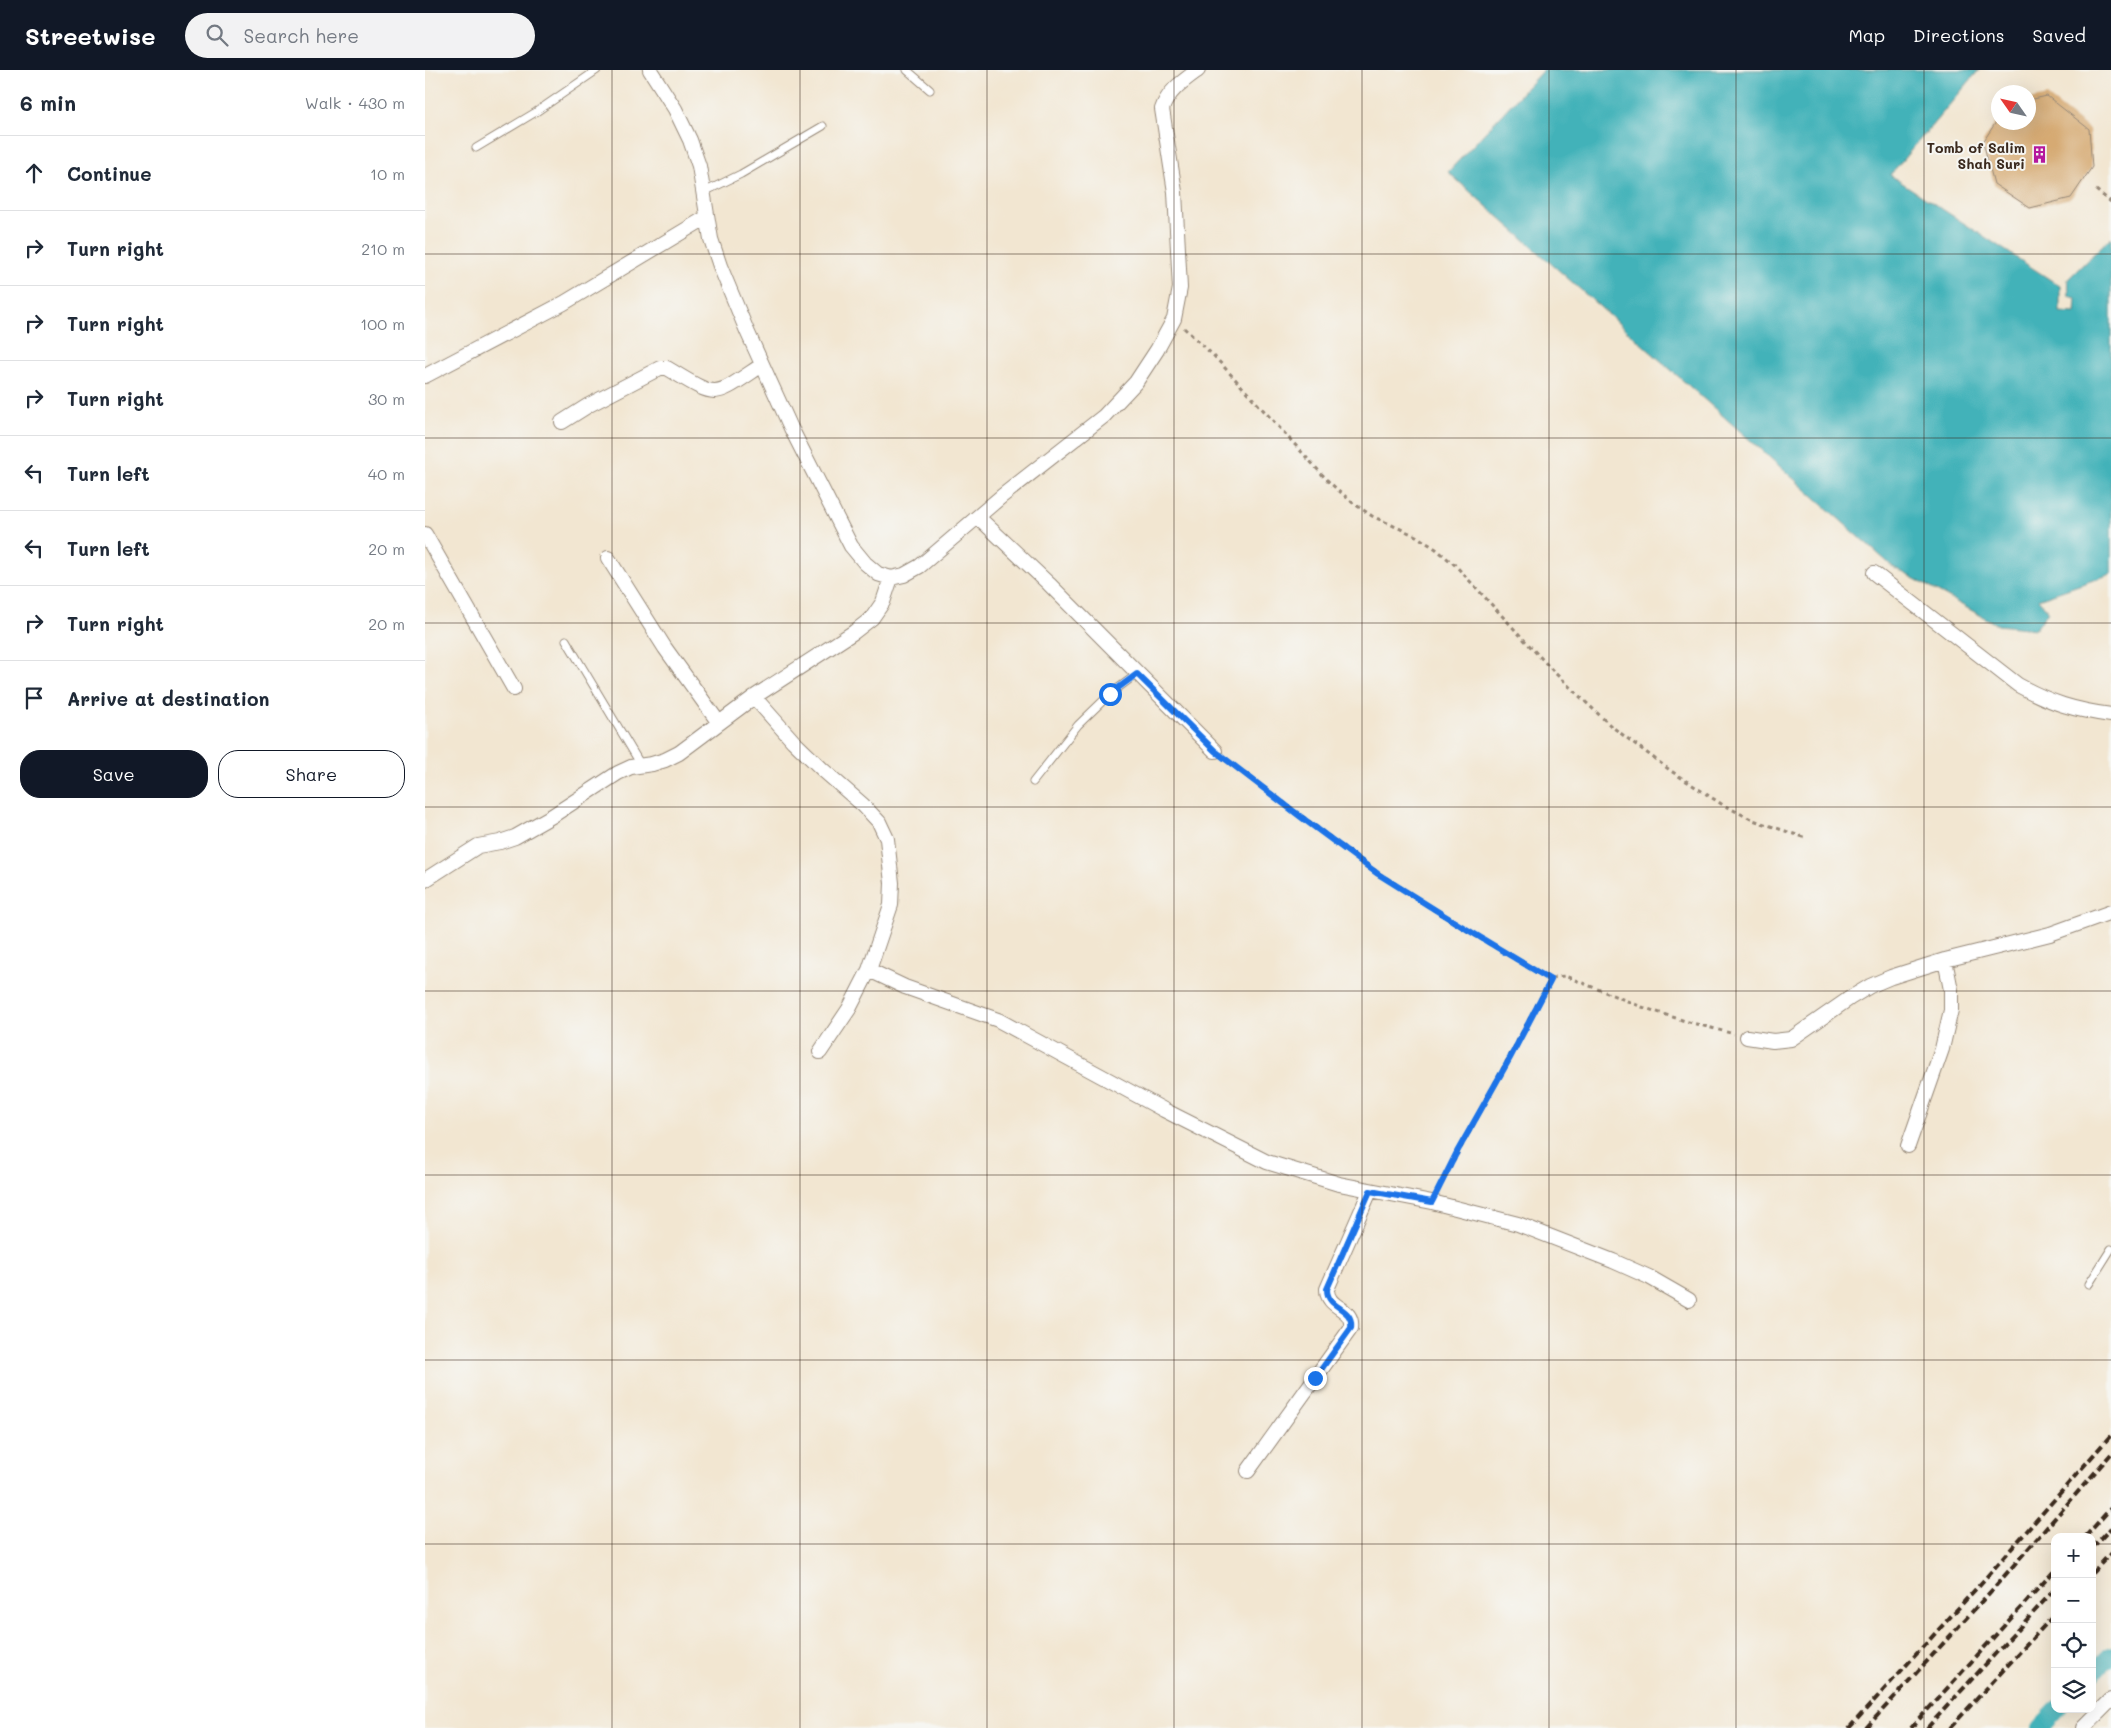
<!DOCTYPE html>
<meta charset="utf-8">
<style>
:root{--surface:#fff;--page:#f2f2f3;--text:#1f2937;--muted:#747a83;--line:#e0e1e3;--accent:#111827}
body{margin:0;font-family:Mali,sans-serif;background:var(--page);color:var(--text)}
.controls{position:absolute;right:15px;bottom:15px;display:grid;overflow:hidden;border-radius:10px;box-shadow:0 5px 20px #0002}
.controls button{width:45px;height:45px;display:grid;place-items:center;padding:0;border:0;border-bottom:1px solid var(--line);background:var(--surface);color:var(--text);font:25px sans-serif}
.compass{position:absolute;left:1566px;top:15px;width:45px;height:45px;border-radius:50%;background:var(--surface);box-shadow:0 5px 20px #0002;rotate:304deg}
.stop{position:absolute;width:15px;height:15px;margin:-11px;border:4px solid #1a73e8;border-radius:50%;background:#fff}
.stop.end{background:#1a73e8;border-color:#fff;box-shadow:0 1px 5px #0008}
.list{margin:0;padding:0;list-style:none}
h2{display:flex;justify-content:space-between;align-items:center;height:65px;margin:0;padding:0 20px;font-size:21px}
h2 small{font-size:16px;font-weight:400;color:var(--muted)}
.list li{display:grid;grid-template-columns:32px 1fr auto;gap:15px;align-items:center;box-sizing:border-box;height:75px;padding:0 20px;border-top:1px solid var(--line)}
.list b{display:block;font-size:19px;white-space:nowrap}
.list em{font-size:16px;font-style:normal;color:var(--muted)}
.actions{display:flex;gap:10px;padding:15px 20px}
.actions a{flex:1;padding:11px 0;border:1px solid var(--accent);border-radius:20px;text-align:center;font-size:18px;color:var(--accent)}
.actions .main{background:var(--accent);color:#fff}
.icon{flex:none;width:28px;height:28px;fill:none;stroke:currentColor;stroke-width:2;stroke-linecap:round;stroke-linejoin:round}
.map{position:relative;flex:none;width:1686px;height:1658px;overflow:hidden}
header{display:flex;align-items:center;gap:30px;box-sizing:border-box;height:70px;padding:0 25px;background:var(--accent);color:#fff}
header strong{font-size:24px}
nav{display:flex;gap:28px;margin-inline-start:auto;font-size:18px}
.search{width:350px;height:45px;background:var(--page);display:flex;align-items:center;gap:12px;box-sizing:border-box;padding:0 18px;border-radius:28px;color:var(--muted);font-size:19px}
main{display:flex}
aside{flex:1;background:var(--surface)}
.map>svg:first-child{display:block}
.water{fill:#42b2b9;stroke:#3e6e6c}
.lines{fill:none;stroke-linecap:round;stroke-linejoin:round}
.canal{stroke:#42b2b9;stroke-width:18}
.building{fill:#d6aa73}
.lane-casing{stroke:#968878;stroke-width:9}
.street-casing{stroke:#968878;stroke-width:16}
.path{stroke:#968878;stroke-width:3;stroke-dasharray:4 4;stroke-linecap:butt}
.lane{stroke:#fff;stroke-width:7}
.street{stroke:#fff;stroke-width:14}
.rail{stroke:#3b2a1e;stroke-width:4;stroke-dasharray:8 4;stroke-linecap:butt}
.route{stroke:#1a73e8;stroke-width:6}
.grid{fill:none;stroke:#3b2a1e;stroke-width:1;stroke-opacity:0.55}
.labels{text-anchor:middle;dominant-baseline:central;stroke-width:4;stroke-linejoin:round;paint-order:stroke}
.poi-label{font-size:14px;font-weight:bold;fill:#3b2a1e;stroke:#f6f6f2;text-anchor:end}
</style>
<header>
<strong>Streetwise</strong>
<div class="search"><svg class="icon" aria-label="search" viewBox="0 0 24 24"><circle cx="10" cy="10" r="6"/><path d="M15 15l6 6"/></svg>Search here</div>
<nav><a>Map</a><a>Directions</a><a>Saved</a></nav>
</header>
<main>
<aside>
<h2>6 min<small>Walk · 430 m</small></h2>
<ul class="list">
<li><svg class="icon" aria-label="ahead" viewBox="0 0 24 24"><path d="M12 20V5M6 11l6-6 6 6"/></svg><div><b>Continue</b></div><em>10 m</em></li>
<li><svg class="icon" aria-label="right" viewBox="0 0 24 24"><path d="M7 20v-9h11M14 6l5 5-5 5"/></svg><div><b>Turn right</b></div><em>210 m</em></li>
<li><svg class="icon" aria-label="right" viewBox="0 0 24 24"><path d="M7 20v-9h11M14 6l5 5-5 5"/></svg><div><b>Turn right</b></div><em>100 m</em></li>
<li><svg class="icon" aria-label="right" viewBox="0 0 24 24"><path d="M7 20v-9h11M14 6l5 5-5 5"/></svg><div><b>Turn right</b></div><em>30 m</em></li>
<li><svg class="icon" aria-label="left" viewBox="0 0 24 24"><path d="M17 20v-9H6M10 6l-5 5 5 5"/></svg><div><b>Turn left</b></div><em>40 m</em></li>
<li><svg class="icon" aria-label="left" viewBox="0 0 24 24"><path d="M17 20v-9H6M10 6l-5 5 5 5"/></svg><div><b>Turn left</b></div><em>20 m</em></li>
<li><svg class="icon" aria-label="right" viewBox="0 0 24 24"><path d="M7 20v-9h11M14 6l5 5-5 5"/></svg><div><b>Turn right</b></div><em>20 m</em></li>
<li><svg class="icon" aria-label="arrive" viewBox="0 0 24 24"><path d="M6 21V4h12l-3 4 3 4H6"/></svg><div><b>Arrive at destination</b></div></li>
</ul>
<div class="actions"><a class="main">Save</a><a>Share</a></div>
</aside>
<div class="map">
<svg width="1686" height="1658" viewBox="0 0 1686 1658">
<rect width="100%" height="100%" fill="#f6f6f2"/>
<filter id="ink" filterUnits="userSpaceOnUse"><feTurbulence type="fractalNoise" baseFrequency=".02" numOctaves="2"/><feDisplacementMap in="SourceGraphic" scale="10" xChannelSelector="R" yChannelSelector="G"/><feConvolveMatrix kernelMatrix="1 2 1 2 8 2 1 2 1" color-interpolation-filters="sRGB"/></filter>
<filter id="wash" filterUnits="userSpaceOnUse"><feTurbulence type="fractalNoise" baseFrequency=".0096" numOctaves="4" result="noise"/><feDisplacementMap in="SourceGraphic" scale="20" xChannelSelector="R" yChannelSelector="G"/><feGaussianBlur stdDeviation="1.12" result="paint"/><feColorMatrix in="noise" values="0 0 0 0 0 0 0 0 0 0 0 0 0 0 0 0 0 1.4 0 .05"/><feComposite in="paint" operator="in"/></filter>
<g filter="url(#wash)">
<rect width="100%" height="100%" fill="#f2e6d1"/>
<path class="water" d="M1118 0H1554L1465 105 1635 216V242L1650 243 1651 228 1644 226 1643 209 1686 167V504L1613 529 1623 541 1611 559 1573 555 1468 497 1023 102Z"/>
<g class="lines">
<path class="canal" d="M1667 1604 1686 1585
M1615 1658 1633 1639"/>
</g>
<g id="blocks">
<path class="building" d="M1622 26 1664 59 1667 97 1646 128 1605 138 1569 114 1558 72 1571 52H1604V30Z"/>
</g>
</g>
<g filter="url(#ink)">
<use href="#blocks" fill-opacity="0" stroke="#968878" stroke-width="1"/>
<g class="lines">
<defs>
<path id="lane" d="M482 0 505 20
M51 78 111 42 172 0
M279 122 316 104 398 56
M141 570 216 695
M608 712 653 655 685 624 712 604
M1664 1214 1686 1179"/>
<path id="street" d="M225 0 250 39 265 70 274 96 286 169 295 196 322 261 366 358 426 476 440 493 453 504 466 508 479 505 495 496 577 426 679 346 711 312 732 280 749 249 755 218 750 122 737 39C743 21 758 11 773 0
M0 306 139 233 282 147
M137 352 164 335 235 298H242C294 329 286 329 337 295
M553 447 624 514 790 681
M0 464 89 619
M183 488 240 578 294 653
M1449 503 1593 615C1626 633 1649 640 1686 645
M329 627 368 671 398 700 438 735 454 752 462 769 467 813 466 835 444 900 424 939 395 982
M0 810 53 776 75 772 90 767 127 746 193 703 206 697 227 694 240 690 254 683 329 627 429 562 447 548 458 532 466 508
M444 900 480 917 573 950 739 1040 842 1092 914 1114 1007 1132 1093 1154 1188 1191 1224 1207 1264 1230
M1322 967 1348 971 1366 969 1425 928 1445 916 1466 907 1520 890 1625 864 1686 842
M1483 1076 1517 979 1526 940V920L1520 890
M823 1401 926 1258C929 1236 902 1240 902 1219L945 1121
M1658 1658 1686 1630"/>
</defs>
<use href="#lane" class="lane-casing"/>
<use href="#street" class="street-casing"/>
<path class="path" d="M1671 120 1686 132
M759 258 789 286 904 412 928 433 947 446 991 466 1011 479 1030 495 1129 602 1186 656 1246 701 1298 735 1328 750 1381 768
M800 689 953 803 1033 855 1126 910
M1013 1120 1121 918 1130 907 1140 906 1217 937 1260 951 1309 964"/>
<use href="#lane" class="lane"/>
<use href="#street" class="street"/>
<path class="rail" d="M1660 1467 1686 1438
M1667 1478 1686 1458
M1667 1503 1686 1483
M1424 1658 1558 1511 1686 1365
M1441 1658 1567 1520 1686 1384
M1486 1658 1630 1500
M1502 1658 1630 1519
M1525 1658 1630 1544"/>
</g>
</g>
<g class="lines" filter="url(#ink)">
<path class="route" d="M685 624 712 604 790 681 876 747 953 804 1033 854 1126 910 1085 988 1032 1082 1007 1132 945 1121 902 1219C902 1240 929 1236 926 1258L890 1308"/>
</g>
<path class="grid" d="M187 0V1658M375 0V1658M562 0V1658M749 0V1658M937 0V1658M1124 0V1658M1311 0V1658M1499 0V1658M0 184H1686M0 368H1686M0 553H1686M0 737H1686M0 921H1686M0 1105H1686M0 1290H1686M0 1474H1630M1667 1474H1686"/>
<defs>
<symbol id="building-bare" viewBox="-9 -9 18 18"><path d="M-4-6H4V6H1V3H-1V6H-4ZM-2.5-4.3h1.7v1.8h-1.7ZM.8-4.3h1.7v1.8H.8ZM-2.5-1h1.7V.8h-1.7ZM.8-1h1.7V.8H.8Z" fill="#b5179e" stroke="#f6f6f2" stroke-width="2.5" paint-order="stroke"/></symbol>
</defs>
<g fill-rule="evenodd">
<use href="#building-bare" x="1602" y="72" width="25" height="25"/>
</g>
<g class="labels">
<g class="poi-label">
<text x="1600" y="77">Tomb of Salim<tspan x="1600" dy="16">Shah Suri</tspan></text>
</g>
</g>
</svg>
<div class="controls">
<button>+</button>
<button>−</button>
<button><svg class="icon" aria-label="locate" viewBox="0 0 24 24"><circle cx="12" cy="12" r="6"/><path d="M12 2v4M12 18v4M2 12h4M18 12h4"/></svg></button>
<button><svg class="icon" aria-label="layers" viewBox="0 0 24 24"><path d="M12 4l9 5-9 5-9-5zM3 14l9 5 9-5"/></svg></button>
</div>
<svg class="compass" viewBox="-18 -18 36 36"><path d="M0-13l5 13h-10z" fill="#e53935"/><path d="M0 13l5-13h-10z" fill="#747a83"/></svg>
<div class="stop" style="left:685px;top:624px"></div>
<div class="stop end" style="left:890px;top:1308px"></div>
</div>
</main>
